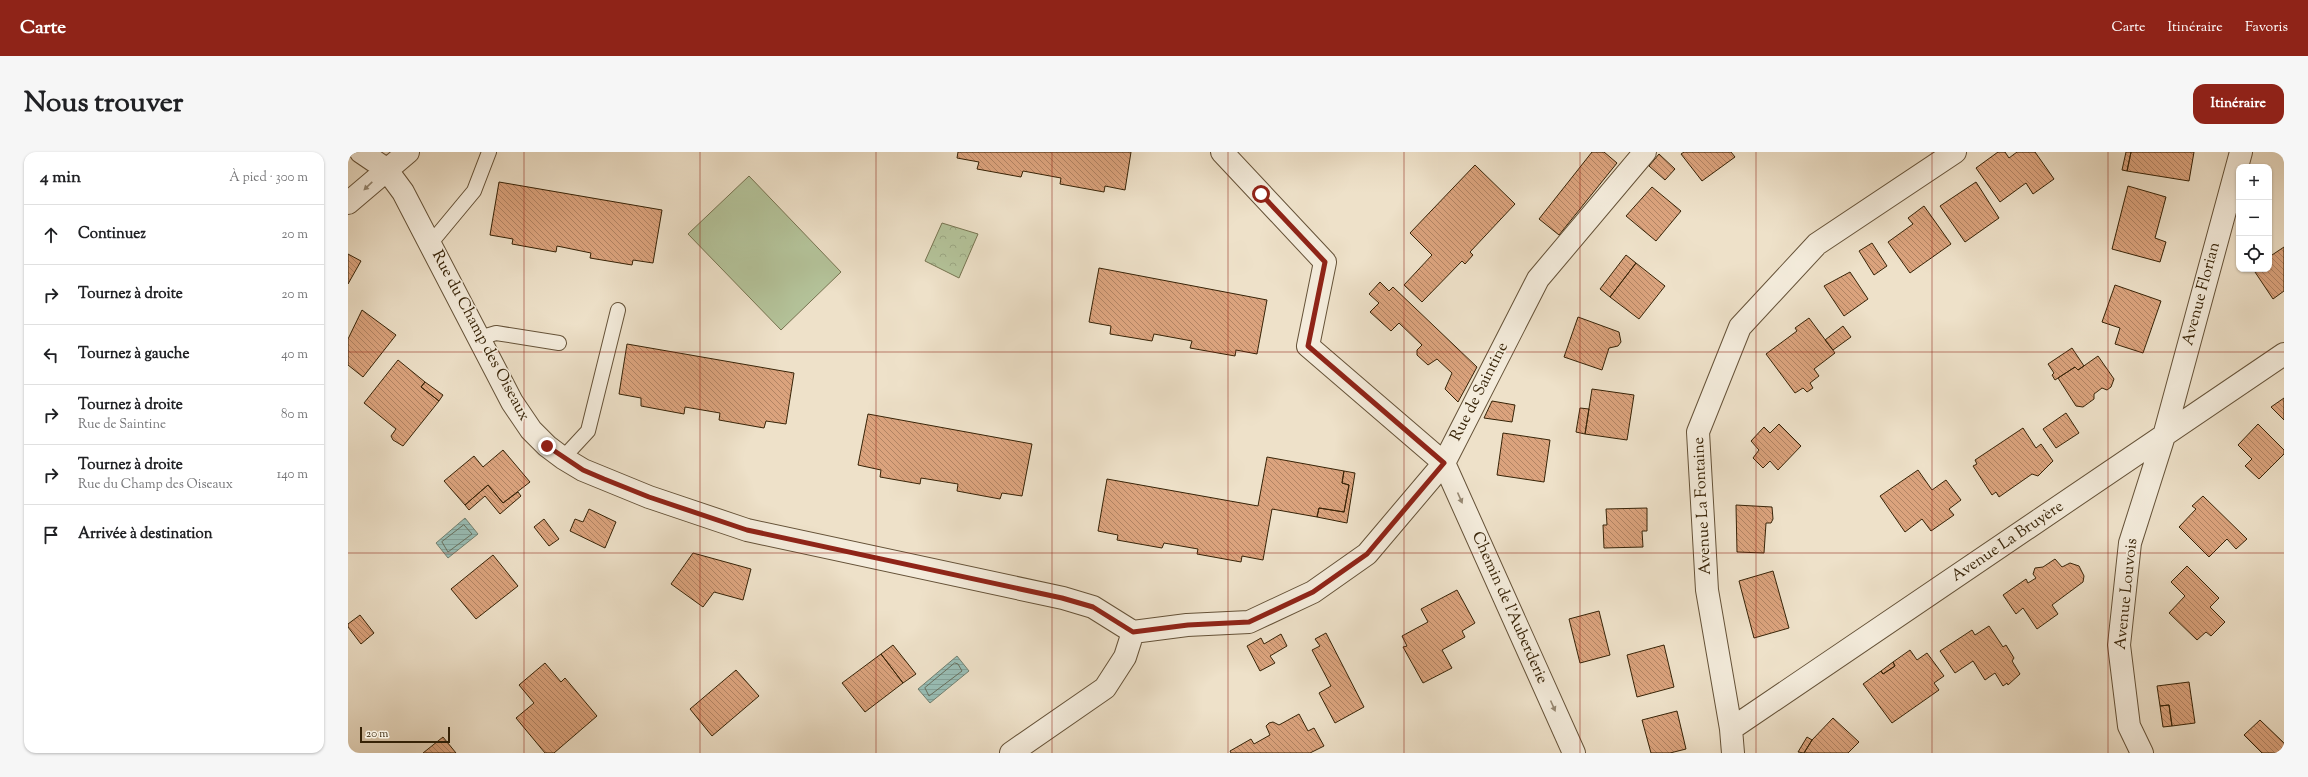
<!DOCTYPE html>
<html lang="fr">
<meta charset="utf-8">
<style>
:root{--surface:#fff;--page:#f6f6f6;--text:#202124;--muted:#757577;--line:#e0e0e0;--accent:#8f2418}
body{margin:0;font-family:"Sorts Mill Goudy",serif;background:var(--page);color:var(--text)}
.controls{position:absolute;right:12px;top:12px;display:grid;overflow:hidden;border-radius:8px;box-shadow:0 1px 3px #0004}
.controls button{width:36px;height:36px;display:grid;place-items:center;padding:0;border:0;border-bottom:1px solid var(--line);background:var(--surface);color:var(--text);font:20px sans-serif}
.scale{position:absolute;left:12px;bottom:10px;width:90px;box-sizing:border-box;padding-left:4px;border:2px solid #372307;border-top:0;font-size:11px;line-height:14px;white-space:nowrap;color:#372307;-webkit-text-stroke:3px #f4ecdc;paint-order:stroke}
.stop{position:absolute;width:12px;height:12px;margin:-9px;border:3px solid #8f2418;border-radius:50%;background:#fff}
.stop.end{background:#8f2418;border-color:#fff;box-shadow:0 1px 4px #0008}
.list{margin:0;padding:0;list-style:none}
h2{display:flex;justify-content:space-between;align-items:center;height:52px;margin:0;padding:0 16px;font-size:17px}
h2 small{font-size:13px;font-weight:400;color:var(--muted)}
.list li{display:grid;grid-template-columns:26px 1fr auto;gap:12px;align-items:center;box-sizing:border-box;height:60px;padding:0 16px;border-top:1px solid var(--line)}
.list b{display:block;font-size:15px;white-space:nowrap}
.list p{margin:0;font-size:13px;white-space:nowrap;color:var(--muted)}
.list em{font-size:13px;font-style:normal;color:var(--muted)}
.icon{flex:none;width:22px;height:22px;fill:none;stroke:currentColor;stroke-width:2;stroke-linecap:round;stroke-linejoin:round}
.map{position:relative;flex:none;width:1936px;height:601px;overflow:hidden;border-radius:12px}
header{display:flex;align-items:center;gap:24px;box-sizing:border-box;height:56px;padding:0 20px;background:var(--accent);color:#fff}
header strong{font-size:19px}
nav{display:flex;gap:22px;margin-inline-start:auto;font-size:14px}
.intro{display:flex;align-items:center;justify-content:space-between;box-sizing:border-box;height:96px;padding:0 24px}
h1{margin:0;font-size:28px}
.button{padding:10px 18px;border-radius:12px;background:var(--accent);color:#fff;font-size:14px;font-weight:700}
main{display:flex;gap:24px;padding:0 24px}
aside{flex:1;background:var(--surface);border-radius:12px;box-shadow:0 1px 3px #0004}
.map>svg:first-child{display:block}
.park{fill:url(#park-crowns);stroke:#767350}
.pitch{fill:#b4c39a;stroke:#767350}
.water{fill:url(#water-rules);stroke:#728070}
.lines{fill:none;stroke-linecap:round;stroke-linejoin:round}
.shore{stroke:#68705e;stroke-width:1}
.building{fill:url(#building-back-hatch);stroke:#372307}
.lane-casing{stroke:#655238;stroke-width:16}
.street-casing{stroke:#655238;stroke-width:24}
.lane{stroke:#f4ecdc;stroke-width:14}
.street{stroke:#f4ecdc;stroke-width:22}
.oneway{fill:#968872}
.route{stroke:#8f2418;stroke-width:5}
.grid{fill:none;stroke:#8f2418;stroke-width:1;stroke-opacity:0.55}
.labels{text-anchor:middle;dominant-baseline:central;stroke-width:3.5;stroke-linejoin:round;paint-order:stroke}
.street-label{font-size:16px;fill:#372307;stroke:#f4ecdc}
</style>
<header>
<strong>Carte</strong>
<nav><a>Carte</a><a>Itinéraire</a><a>Favoris</a></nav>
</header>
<div class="intro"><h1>Nous trouver</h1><a class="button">Itinéraire</a></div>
<main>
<aside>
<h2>4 min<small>À pied · 300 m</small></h2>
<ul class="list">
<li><svg class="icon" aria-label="ahead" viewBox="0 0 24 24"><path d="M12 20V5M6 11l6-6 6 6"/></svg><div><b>Continuez</b></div><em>20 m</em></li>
<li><svg class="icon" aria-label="right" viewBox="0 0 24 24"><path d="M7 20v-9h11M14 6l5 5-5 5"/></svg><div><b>Tournez à droite</b></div><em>20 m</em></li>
<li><svg class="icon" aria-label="left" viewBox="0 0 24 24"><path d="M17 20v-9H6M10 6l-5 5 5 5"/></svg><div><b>Tournez à gauche</b></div><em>40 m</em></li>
<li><svg class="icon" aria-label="right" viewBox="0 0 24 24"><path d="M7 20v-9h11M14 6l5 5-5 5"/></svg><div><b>Tournez à droite</b><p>Rue de Saintine</p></div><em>80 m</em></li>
<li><svg class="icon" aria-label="right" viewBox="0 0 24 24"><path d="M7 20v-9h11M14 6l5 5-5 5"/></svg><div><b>Tournez à droite</b><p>Rue du Champ des Oiseaux</p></div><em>140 m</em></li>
<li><svg class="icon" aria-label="arrive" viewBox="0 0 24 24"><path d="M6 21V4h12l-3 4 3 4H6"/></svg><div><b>Arrivée à destination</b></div></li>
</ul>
</aside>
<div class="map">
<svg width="1936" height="601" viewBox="0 0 1936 601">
<defs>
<pattern id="park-crowns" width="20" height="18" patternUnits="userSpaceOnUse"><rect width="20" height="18" fill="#b4c39a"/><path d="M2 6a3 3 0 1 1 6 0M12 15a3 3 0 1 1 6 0" fill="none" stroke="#9ba783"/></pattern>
<pattern id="water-rules" width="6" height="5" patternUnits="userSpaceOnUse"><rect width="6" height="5" fill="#99beb6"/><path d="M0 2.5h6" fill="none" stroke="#84a39b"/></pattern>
<pattern id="building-back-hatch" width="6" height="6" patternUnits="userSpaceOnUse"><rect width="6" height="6" fill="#dba37d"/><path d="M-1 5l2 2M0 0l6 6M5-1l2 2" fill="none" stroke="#b28464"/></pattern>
</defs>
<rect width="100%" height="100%" fill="#eee1c9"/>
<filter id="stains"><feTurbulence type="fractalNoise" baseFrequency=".005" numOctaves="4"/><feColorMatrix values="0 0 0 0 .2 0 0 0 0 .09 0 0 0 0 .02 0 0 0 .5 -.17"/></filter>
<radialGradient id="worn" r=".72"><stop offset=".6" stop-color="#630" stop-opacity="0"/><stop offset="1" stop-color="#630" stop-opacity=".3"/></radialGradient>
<path class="park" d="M594 71 630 82 611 126 577 109Z"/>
<path class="pitch" d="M401 24 493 120 433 178 340 82Z"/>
<path class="water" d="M117 366 130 382 100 406 88 391Z
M609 504 621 519 582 551 570 537Z"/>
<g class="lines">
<path class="shore" d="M116 373 124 382 100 400 94 390Z
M607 511 610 512 614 519 581 544 577 536Z"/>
</g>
<path class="building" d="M610 0H783L777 38 757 34 756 40 712 32 713 26 675 19 673 25 629 17 631 10 609 6Z
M1244 0H1256L1269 11 1211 83 1191 67Z
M1336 0H1383L1387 5 1354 29 1333 2Z
M1650 0H1657L1661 6 1669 0H1687L1706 27 1685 42 1678 31 1652 50 1628 16Z
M1778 0H1783L1779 19 1774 18Z
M1783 0H1846L1841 29 1779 19Z
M1311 2 1327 17 1317 28 1301 14Z
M1127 13 1167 52 1122 100 1125 103 1117 112 1114 109 1074 150 1056 133 1084 103 1062 81Z
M151 30 314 58 305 111 285 108 284 113 242 106 243 101 209 94 208 100 164 92 165 87 142 83Z
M1628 30 1651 66 1617 90 1592 54Z
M1780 34 1818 45 1807 86 1818 90 1812 110 1764 97Z
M1304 35 1333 59 1308 89 1278 64Z
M1576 54 1603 92 1562 121 1540 90 1565 72 1560 66Z
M1524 91 1539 114 1526 123 1511 99Z
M1936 95V139L1925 147 1905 117H1921V105Z
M0 102 13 109 0 132Z
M1278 103 1288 111 1262 145 1252 137Z
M1288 111 1317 134 1291 167 1262 145Z
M751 116 919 148 909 202 888 198 887 204 842 196 844 189 806 182 804 189 762 182 763 174 741 170Z
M1502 120 1520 147 1496 164 1476 134Z
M1032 130 1041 139 1045 135 1129 215 1110 250 1097 237 1104 221 1089 207 1080 213 1069 203V198L1074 193 1051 171 1043 179 1022 160 1031 151 1021 142Z
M1767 133 1813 149 1795 201 1767 192 1772 176 1754 170Z
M14 158 48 183 15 225 0 213V187Z
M1230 165 1271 180 1273 190 1270 194 1261 196 1254 218 1216 205Z
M1461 166 1487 201 1466 217 1471 224 1462 231 1465 236 1459 240 1455 236 1447 241 1418 202 1449 179 1447 176Z
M1495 174 1503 185 1485 198 1477 188Z
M279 192 446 221 438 272 418 269 416 276 371 268 372 261 337 255 336 262 293 254V246L271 242Z
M1724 196 1736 214 1730 218 1727 215 1707 228 1704 223 1706 221 1700 212Z
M1750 204 1766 227 1763 235 1759 238 1754 236 1746 242V247L1735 255 1728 254 1710 226 1727 215 1730 218Z
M50 208 77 230 73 235 91 249 55 294 45 288 43 284 48 277 16 251Z
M77 230 95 243 91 249 73 235Z
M1244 237 1286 243 1279 288 1237 282Z
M1936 246V268L1923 255Z
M1144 249 1167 253 1164 270 1136 266Z
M1232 256 1241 257 1237 282 1228 280Z
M1718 261 1731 281 1708 296 1695 277Z
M520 262 684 292 674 344 654 341 652 347 609 339 610 332 573 326 572 332 532 325 533 318 510 313Z
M1431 272 1453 294 1430 318 1422 309 1415 316 1405 306 1411 298 1403 289 1416 275 1422 281Z
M1910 272 1936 298V302L1911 327 1897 314 1904 307 1890 293Z
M1675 276 1688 296 1693 292 1705 309 1690 324 1684 322 1651 345 1648 340 1644 343 1625 314 1629 312 1627 308Z
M1155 281 1202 288 1196 330 1149 323Z
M155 298 182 330 155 351 140 333 117 353 96 329 126 304 135 315Z
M919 305 996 319 994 331 1001 333 996 360 971 356 969 365 924 357 915 408 894 404 893 410 849 402 850 397 816 391 814 396 769 388 770 383 750 379 759 327 910 354Z
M1570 318 1584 338 1598 328 1613 348 1601 357 1606 363 1583 379 1574 367 1557 380 1532 344Z
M996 319 1007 321 999 371 969 365 971 356 996 360 1001 333 994 331Z
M140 333 155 351 170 340 173 344 152 362 137 344 121 358 117 353Z
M1855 344 1899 387 1888 397 1879 387 1861 405 1831 375 1848 357 1844 354Z
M1388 353 1424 355 1425 367 1423 371H1418L1416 401 1389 400Z
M1299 356V379H1294L1295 395 1256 396 1255 373H1259L1258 357Z
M241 357 268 370 257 396 222 379 227 367 235 370Z
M196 367 211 387 201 394 186 375Z
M345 401 403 417 395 448 366 440 355 455 323 432Z
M145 403 170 434 128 467 103 437Z
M1707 407 1714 415 1722 411 1731 414 1736 424 1735 430 1704 453 1710 462 1689 477 1675 456 1668 462 1655 443 1678 427 1680 431 1688 426 1685 422 1687 416 1695 415Z
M1839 414 1871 446 1862 455 1877 470 1863 484 1858 480 1849 488 1821 461 1837 444 1823 430Z
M1425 419 1441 476 1406 486 1391 429Z
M1109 438 1127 471 1114 479 1117 485 1094 498 1104 516 1075 531 1055 495 1059 494 1054 484 1080 470 1073 457Z
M1251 459 1262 503 1232 511 1221 467Z
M12 463 26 481 13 492 0 475V472Z
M1641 474 1655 495 1658 493 1666 506 1664 509 1672 522 1660 533 1659 531 1655 534 1647 521 1637 528 1625 509 1607 521 1592 499 1624 478 1627 483Z
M978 481 1016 555 987 571 971 541 983 534 964 498 972 494 967 487Z
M933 482 939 494 922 504 927 511 912 519 899 494 913 486 916 492Z
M545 493 568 522 555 531 533 502Z
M1316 493 1326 535 1289 545 1279 503Z
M1562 498 1569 508 1579 501 1596 524 1586 531 1591 538 1544 571 1515 532 1533 519 1535 522 1547 514 1545 510Z
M533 502 555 531 517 560 494 531Z
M1545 510 1547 514 1535 522 1533 519Z
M197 511 213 530 217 526 249 564 206 601H197L168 566 186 551 171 533Z
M388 518 411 544 364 584 342 557Z
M1841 530 1847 571 1824 574 1821 553 1812 554 1809 534Z
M1821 553 1824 574 1815 575 1812 554Z
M1329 559 1338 597 1322 601H1303L1294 568Z
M951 562 960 579 966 576 976 594 962 601H883L882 599 903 587 906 592 922 583 918 574 921 571 925 570 931 573Z
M1485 566 1511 590 1500 601H1456L1464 588Z
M1912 568 1936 591V601H1914L1896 583Z
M95 585 108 601H75Z
M1459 585 1464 588 1456 601 1450 600Z"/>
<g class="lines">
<defs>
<path id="lane" d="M82 92 126 39 141 0
M131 186 148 181 211 191
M215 306 240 279 270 158"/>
<path id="street" d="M13 0 38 17 55 40 164 250 183 278 199 294 215 306 235 318 301 345 399 378 715 446 745 455 785 480
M874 0 977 110 960 194 1096 311 1226 601
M0 51 60 0
M785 480 839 473 901 470 965 440 1019 402 1096 311 1190 127 1297 0
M1383 577 1936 202
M663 601 757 536 777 505 785 480
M1385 601 1383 577 1359 438 1350 280 1392 175 1469 92 1607 0
M1794 601 1781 574 1771 493 1782 391 1816 284 1893 0"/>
</defs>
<use href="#lane" class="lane-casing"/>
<use href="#street" class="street-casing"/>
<use href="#lane" class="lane"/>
<use href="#street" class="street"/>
</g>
<defs><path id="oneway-solid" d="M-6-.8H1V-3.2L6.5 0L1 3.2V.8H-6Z"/></defs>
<g class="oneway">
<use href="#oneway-solid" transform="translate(20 34) rotate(136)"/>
<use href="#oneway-solid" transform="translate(1112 346) rotate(66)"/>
<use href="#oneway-solid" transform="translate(1205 554) rotate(66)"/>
</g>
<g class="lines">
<path class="route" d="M199 294 235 318 256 327 301 345 399 378 714 446 745 455 785 480 840 473 901 470 965 440 1019 402 1096 311 960 194 977 110 913 42"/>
</g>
<path class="grid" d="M176 0V601M352 0V601M528 0V601M704 0V601M880 0V601M1056 0V601M1232 0V601M1408 0V601M1584 0V601M1760 0V601M0 200H1936M0 401H1936"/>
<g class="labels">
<g class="street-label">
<text transform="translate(1854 142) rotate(-75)">Avenue Florian</text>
<text transform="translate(132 184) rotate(62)">Rue du Champ des Oiseaux</text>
<text transform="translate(1132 240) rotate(-63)">Rue de Saintine</text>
<text transform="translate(1355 354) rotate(-93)">Avenue La Fontaine</text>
<text transform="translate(1660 390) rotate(-34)">Avenue La Bruyère</text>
<text transform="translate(1779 442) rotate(-84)">Avenue Louvois</text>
<text transform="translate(1161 456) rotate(66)">Chemin de l'Auberderie</text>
</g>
</g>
<rect width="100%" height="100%" filter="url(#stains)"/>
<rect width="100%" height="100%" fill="url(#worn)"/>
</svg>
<div class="controls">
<button>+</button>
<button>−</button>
<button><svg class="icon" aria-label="locate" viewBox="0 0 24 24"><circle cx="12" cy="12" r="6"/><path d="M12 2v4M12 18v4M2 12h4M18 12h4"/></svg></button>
</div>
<div class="scale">20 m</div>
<div class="stop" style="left:913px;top:42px"></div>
<div class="stop end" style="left:199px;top:294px"></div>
</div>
</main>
